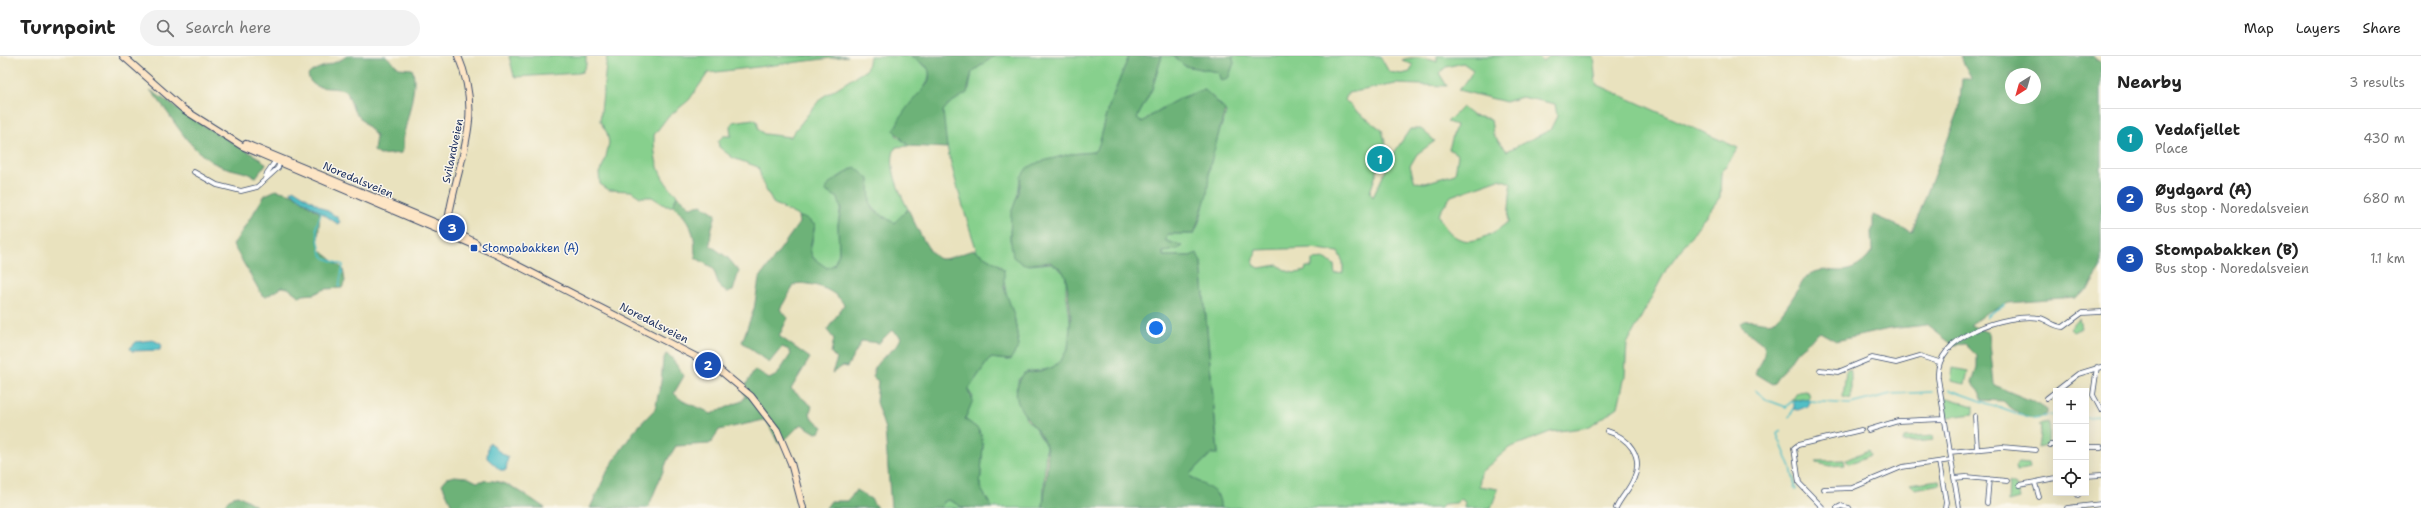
<!DOCTYPE html>
<meta charset="utf-8">
<style>
:root{--surface:#fff;--page:#f2f2f2;--text:#222;--muted:#767676;--line:#e0e0e0;--accent:#0f766e}
body{margin:0;font-family:"Shantell Sans",sans-serif;background:var(--page);color:var(--text)}
.controls{position:absolute;right:12px;bottom:12px;display:grid;overflow:hidden;border-radius:0px;box-shadow:0 4px 16px #0002}
.controls button{width:36px;height:36px;display:grid;place-items:center;padding:0;border:0;border-bottom:1px solid var(--line);background:var(--surface);color:var(--text);font:20px sans-serif}
.compass{position:absolute;left:2005px;top:12px;width:36px;height:36px;border-radius:50%;background:var(--surface);box-shadow:0 4px 16px #0002;rotate:217deg}
.you{position:absolute;left:1156px;top:272px;width:14px;height:14px;margin:-10px;border:3px solid #fff;border-radius:50%;background:#1a73e8;box-shadow:0 0 0 6px #1a73e833}
.badge{display:grid;place-items:center;width:26px;height:26px;border-radius:50%;background:var(--accent);color:#fff;font-size:13px;font-weight:700}
.pin{position:absolute;translate:-50% -50%;border:2px solid #fff;box-shadow:0 1px 4px #0006}
.list{margin:0;padding:0;list-style:none}
h2{display:flex;justify-content:space-between;align-items:center;height:52px;margin:0;padding:0 16px;font-size:17px}
h2 small{font-size:13px;font-weight:400;color:var(--muted)}
.list li{display:grid;grid-template-columns:26px 1fr auto;gap:12px;align-items:center;box-sizing:border-box;height:60px;padding:0 16px;border-top:1px solid var(--line)}
.list b{display:block;font-size:15px;white-space:nowrap}
.list p{margin:0;font-size:13px;white-space:nowrap;color:var(--muted)}
.list em{font-size:13px;font-style:normal;color:var(--muted)}
.icon{flex:none;width:22px;height:22px;fill:none;stroke:currentColor;stroke-width:2;stroke-linecap:round;stroke-linejoin:round}
.map{position:relative;flex:none;width:2101px;height:452px;overflow:hidden}
header{display:flex;align-items:center;gap:24px;box-sizing:border-box;height:56px;padding:0 20px;background:var(--surface);border-bottom:1px solid var(--line)}
header strong{font-size:19px}
nav{display:flex;gap:22px;margin-inline-start:auto;font-size:14px}
.search{width:280px;height:36px;background:var(--page);display:flex;align-items:center;gap:10px;box-sizing:border-box;padding:0 14px;border-radius:22px;color:var(--muted);font-size:15px}
main{display:flex}
aside{flex:1;background:var(--surface)}
.map>svg:first-child{display:block}
.green{fill:#87d08d;stroke:#518076;fill-rule:evenodd}
.forest{fill:#6db278;stroke:#44706b;fill-rule:evenodd}
.water{fill:#51bfc6;stroke:#367792}
.lines{fill:none;stroke-linecap:round;stroke-linejoin:round}
.stream{stroke:#51bfc6;stroke-width:1.5}
.minor-casing{stroke:#3a4a6c;stroke-width:5.5}
.secondary-casing{stroke:#3a4a6c;stroke-width:8}
.minor{stroke:#fff;stroke-width:4}
.secondary{stroke:#fde5c5;stroke-width:6}
.transit-dot{fill:#1a4fb4;stroke:#fbf7ec;stroke-width:1.5}
.labels{text-anchor:middle;dominant-baseline:central;stroke-width:3;stroke-linejoin:round;paint-order:stroke}
.street-label{font-size:11px;fill:#1b2f5e;stroke:#fbf7ec}
.transit-label{font-size:11px;fill:#164399;stroke:#fbf7ec;text-anchor:start}
</style>
<header>
<strong>Turnpoint</strong>
<div class="search"><svg class="icon" aria-label="search" viewBox="0 0 24 24"><circle cx="10" cy="10" r="6"/><path d="M15 15l6 6"/></svg>Search here</div>
<nav><a>Map</a><a>Layers</a><a>Share</a></nav>
</header>
<main>
<div class="map">
<svg width="2101" height="452" viewBox="0 0 2101 452">
<rect width="100%" height="100%" fill="#fbf7ec"/>
<filter id="ink" filterUnits="userSpaceOnUse"><feTurbulence type="fractalNoise" baseFrequency=".025" numOctaves="2"/><feDisplacementMap in="SourceGraphic" scale="8" xChannelSelector="R" yChannelSelector="G"/><feConvolveMatrix kernelMatrix="1 2 1 2 8 2 1 2 1" color-interpolation-filters="sRGB"/></filter>
<filter id="wash" filterUnits="userSpaceOnUse"><feTurbulence type="fractalNoise" baseFrequency=".012" numOctaves="4" result="noise"/><feDisplacementMap in="SourceGraphic" scale="16" xChannelSelector="R" yChannelSelector="G"/><feGaussianBlur stdDeviation="0.9" result="paint"/><feColorMatrix in="noise" values="0 0 0 0 0 0 0 0 0 0 0 0 0 0 0 0 0 1.4 0 .05"/><feComposite in="paint" operator="in"/></filter>
<g filter="url(#wash)">
<rect width="100%" height="100%" fill="#e9e2be"/>
<path class="green" d="M509 0H586V9L582 16 578 17 516 21 514 20Z
M607 0H848L708 17 689 44 666 63 654 79C654 104 658 122 677 139L673 150H666L652 141H640L631 135 609 134 600 128 599 117 605 105 609 87 607 77 600 65Z
M870 0H911L929 13C933 36 897 51 896 79L909 90 896 91C886 107 900 138 908 153L896 166C891 167 889 165 885 162 870 152 867 144 870 127L853 112 837 122 828 137 837 140 841 149 838 169 839 197 834 209 827 212 816 205 810 197 815 169 773 147 764 130 758 111 733 102 719 91 718 85 723 80H731L730 70 733 66 753 63 757 65 759 74 764 78 790 81 821 42 866 14Z
M994 0H1129L1110 47 1099 89 1094 96 1070 98 1056 103 1020 124C1018 146 1009 162 1010 185L1029 209 1052 207 1064 217C1067 223 1066 229 1066 235 1069 258 1079 296 1053 311 1046 315 1035 314 1026 316L1019 323 1016 334 1026 363 1035 372 1046 390 1043 452H992L980 431 983 389 981 379 978 373 965 363 973 341 968 334 990 302 1008 304 1019 290 1014 259 1008 246 1001 210 974 194 976 192C969 172 937 69 943 55 948 45 961 39 969 33L972 16Z
M1162 0H1173L1185 10 1218 16 1221 25 1234 7 1232 0H1380L1389 16 1402 18 1410 16 1413 9 1402 4C1411 0 1428 2 1437 6V0H1537L1543 5 1550 0H1593L1596 28 1738 92 1721 117 1720 141 1667 212 1627 288 1625 320 1618 351 1590 371 1550 376 1509 392 1481 416 1479 430 1498 433 1491 452H1464L1465 446 1461 443 1456 447 1444 448 1441 452H1220L1218 439 1189 419 1211 398 1218 397 1201 206 1190 200H1163V196L1176 194 1181 189 1166 185 1167 178H1194C1205 156 1206 134 1210 111 1213 93 1220 74 1226 57L1222 50 1205 34C1181 40 1162 51 1142 66L1137 62 1152 33ZM1463 7 1473 14 1466 27 1458 34 1506 46 1522 41 1555 48 1557 60 1550 74 1507 95 1493 78 1491 63 1473 60 1462 51 1447 66 1456 69 1449 93 1458 99 1455 118 1425 127 1415 126 1410 110 1417 98 1435 85 1421 73H1410L1394 97 1373 141 1370 136 1386 89 1382 74 1355 54 1345 44 1348 37 1396 28 1447 30 1439 17 1446 11ZM1499 123 1511 127 1508 166C1480 188 1456 196 1438 159L1451 140ZM1312 192 1338 196 1343 206V217L1335 218 1334 209 1326 203 1312 204V211H1306L1305 215C1293 219 1287 216 1278 209L1259 212 1253 208 1256 194Z
M2079 263 2081 272 2073 276 2070 273Z
M1953 312 1968 315 1965 328 1951 325Z
M1850 313 1851 317V343L1843 341 1846 315Z
M1805 335 1809 337 1810 342 1791 345 1798 336Z
M1945 341 1973 350V358L1948 361Z
M2049 367 2048 389 2038 392 2041 371 2038 369Z
M1933 380 1934 384 1903 387 1904 382Z
M1868 394 1870 399 1849 408 1846 404Z
M1844 404 1845 409 1830 410 1817 407 1816 405Z
M2018 407 2029 408 2030 412 2016 415 2015 410Z
M1939 424 1940 428 1915 433 1910 428Z
M2009 426 2016 429 2019 443 2008 446Z
M949 444 964 452H940L945 445Z"/>
<path class="forest" d="M347 0H386L399 12 412 13C419 27 406 66 403 82 402 88 405 92 401 97L380 99 374 95 376 80 354 55 347 36C334 28 312 38 308 19 314 11 335 9 347 0Z
M911 0H994L972 16 967 37 949 48 943 55 947 92 909 90 894 75C898 64 906 52 914 43 922 33 935 25 927 11Z
M1129 0H1162L1152 33 1137 62 1142 66C1164 51 1179 40 1205 34L1225 54 1210 110 1207 139 1194 178H1167L1166 185 1182 190 1176 194 1163 196V200H1190L1197 197 1201 206 1218 398H1211L1189 419C1202 431 1222 432 1220 452H1043C1044 437 1050 404 1046 390 1036 363 1001 350 1024 317L1046 314 1053 311 1061 304 1068 292 1071 260 1066 221 1061 213 1050 206 1024 209 1013 201 1010 180 1011 157 1019 136 1021 121 1027 112 1039 106 1070 98 1094 96 1099 89 1110 47Z
M1173 0H1232L1234 7 1228 23 1221 25 1218 16 1185 10Z
M1960 0H2093L2101 8V213L2088 233 2075 242 2009 247 1986 257 1970 269 1989 277 1994 328C2012 339 2031 342 2047 354V358C2031 368 2014 355 2003 345L1982 344 1981 337 1972 327 1977 312V300L1965 288 1953 289 1927 269 1889 273 1836 285 1820 276 1797 295 1775 327 1773 328 1755 317 1765 297 1764 289 1743 272 1740 269C1746 259 1762 269 1772 266 1781 263 1800 229 1806 221 1826 203 1846 231 1872 196L1871 176 1873 172V159L1912 176 1959 54 1962 23H1972ZM2011 18H2035V42H2011Z
M150 34 198 66 261 103 266 108 256 121C243 114 226 114 212 106 183 88 172 58 150 34Z
M855 111 869 123 870 148 874 154 894 167 908 153C913 163 930 203 941 203 952 203 964 196 974 194L996 207 1004 214V231L1014 259 1019 290 1010 304 990 302 968 334 973 344 965 363 978 373 981 379 983 389 980 431 992 452H964L949 444 945 445 940 452H891L885 373 876 346 878 325 873 321C872 302 897 297 901 281L892 274 879 287 862 285 847 311 843 310 832 317 837 303 831 297 834 283 827 274 844 249C837 234 810 225 795 228L780 253 788 262 779 280 810 302 791 333 812 350 810 356 811 362 823 371 820 376 816 377 801 368 784 385 778 387 768 367 764 364 719 374 712 386 709 388 676 390 668 403 648 452H590L609 412 621 394 635 374 655 353 661 326 663 304 666 298 671 301 684 320 674 337C684 350 699 349 711 358L742 345 745 341 743 333 755 314 769 323 777 319 791 298 789 294 782 291 769 307 742 286 754 253 759 223 799 167 798 161 806 162 815 169 810 192 812 201 827 212 834 209 839 197 838 169 841 153 838 142 826 135V133L831 126Z
M276 134 292 138 320 157 318 184 320 194 343 213 345 225 342 232 325 233 314 238 303 239 300 241 288 232 282 231 266 241 262 239 233 189 265 139Z
M677 139 690 151 702 149 716 158 711 175 710 189 728 202 739 215 733 235 727 236 720 232 713 212 696 202C694 196 695 189 694 182 691 169 684 158 673 150Z
M454 420 467 421 477 426C502 419 525 439 545 452H453L442 428 447 422Z
M856 434 871 443 877 452H826L831 445H848Z
M238 439 255 449 256 452H221L233 440Z"/>
<path class="water" d="M293 133 337 161 340 166 338 168 291 136Z
M153 284 161 288 160 294 132 295 130 292 136 286Z
M1804 343H1809L1810 346 1808 350 1798 354 1794 353V345Z
M490 386 497 394 508 401 506 414H500L487 402 488 391Z"/>
<g class="lines">
<path class="stream" d="M321 157 316 171 321 198 325 202 343 209 339 231
M1987 262 1988 259 2005 249
M1755 334 1767 344 1786 351 1791 346 1796 347
M1950 334 2019 359 2034 362 2056 359
M1809 345 1850 348 1891 338 1932 336
M1789 361 1794 353
M2086 361 2101 360
M1781 374 1777 378 1791 412 1796 434"/>
</g>
</g>
<g filter="url(#ink)">
<g class="lines">
<defs>
<path id="minor" d="M194 116 217 129 241 135 257 131 278 112 280 104
M265 123 267 117 276 104
M2097 311 2093 339 2101 354
M1820 314 1838 316 1872 302 1896 307 1920 300 1939 306
M2047 342 2078 318 2101 311
M1975 360 1977 393
M1868 374 1898 365 1944 363
M1607 375C1628 381 1644 400 1634 422 1630 433 1621 441 1616 452
M2050 389H2056
M2086 391H2101
M1950 396 2002 391 2036 394
M1939 406 1946 446 1945 452
M2086 420 2101 419
M1954 422 1966 421 2007 425
M2035 427 2039 441
M2020 429 2056 422
M1824 433 1852 432 1902 411 1951 404
M2077 437 2078 439
M1987 447 1989 423
M1823 452 1799 427 1794 392 1798 389 1861 374
M1837 452 1841 450 1849 452
M1959 452 1938 322C1934 280 2006 257 2040 262 2048 264 2054 271 2063 271L2082 257 2101 256
M2067 452 2101 448"/>
<path id="secondary" d="M123 0 183 53 242 90 493 197 716 311 751 340 777 374 791 407 803 452
M246 88 446 171 476 187
M443 174 448 165C457 104 485 63 458 0"/>
</defs>
<use href="#minor" class="minor-casing"/>
<use href="#secondary" class="secondary-casing"/>
<use href="#minor" class="minor"/>
<use href="#secondary" class="secondary"/>
</g>
</g>
<rect class="transit-dot" x="470" y="188" width="8" height="8" rx="2"/>
<g class="labels">
<g class="street-label">
<text transform="translate(453 95) rotate(-78)">Svilandveien</text>
<text transform="translate(358 124) rotate(23)">Noredalsveien</text>
<text transform="translate(654 267) rotate(27)">Noredalsveien</text>
</g>
<g class="transit-label">
<text x="482" y="192">Stompabakken (A)</text>
</g>
</g>
</svg>
<div class="controls">
<button>+</button>
<button>−</button>
<button><svg class="icon" aria-label="locate" viewBox="0 0 24 24"><circle cx="12" cy="12" r="6"/><path d="M12 2v4M12 18v4M2 12h4M18 12h4"/></svg></button>
</div>
<svg class="compass" viewBox="-18 -18 36 36"><path d="M0-13l5 13h-10z" fill="#e53935"/><path d="M0 13l5-13h-10z" fill="#767676"/></svg>
<div class="you"></div>
<div class="pin badge" style="left:1380px;top:103px;background:#0f9aa8">1</div>
<div class="pin badge" style="left:708px;top:309px;background:#1a4fb4">2</div>
<div class="pin badge" style="left:452px;top:172px;background:#1a4fb4">3</div>
</div>
<aside>
<h2>Nearby<small>3 results</small></h2>
<ul class="list">
<li><span class="badge" style="background:#0f9aa8">1</span><div><b>Vedafjellet</b><p>Place</p></div><em>430 m</em></li>
<li><span class="badge" style="background:#1a4fb4">2</span><div><b>Øydgard (A)</b><p>Bus stop · Noredalsveien</p></div><em>680 m</em></li>
<li><span class="badge" style="background:#1a4fb4">3</span><div><b>Stompabakken (B)</b><p>Bus stop · Noredalsveien</p></div><em>1.1 km</em></li>
</ul>
</aside>
</main>
